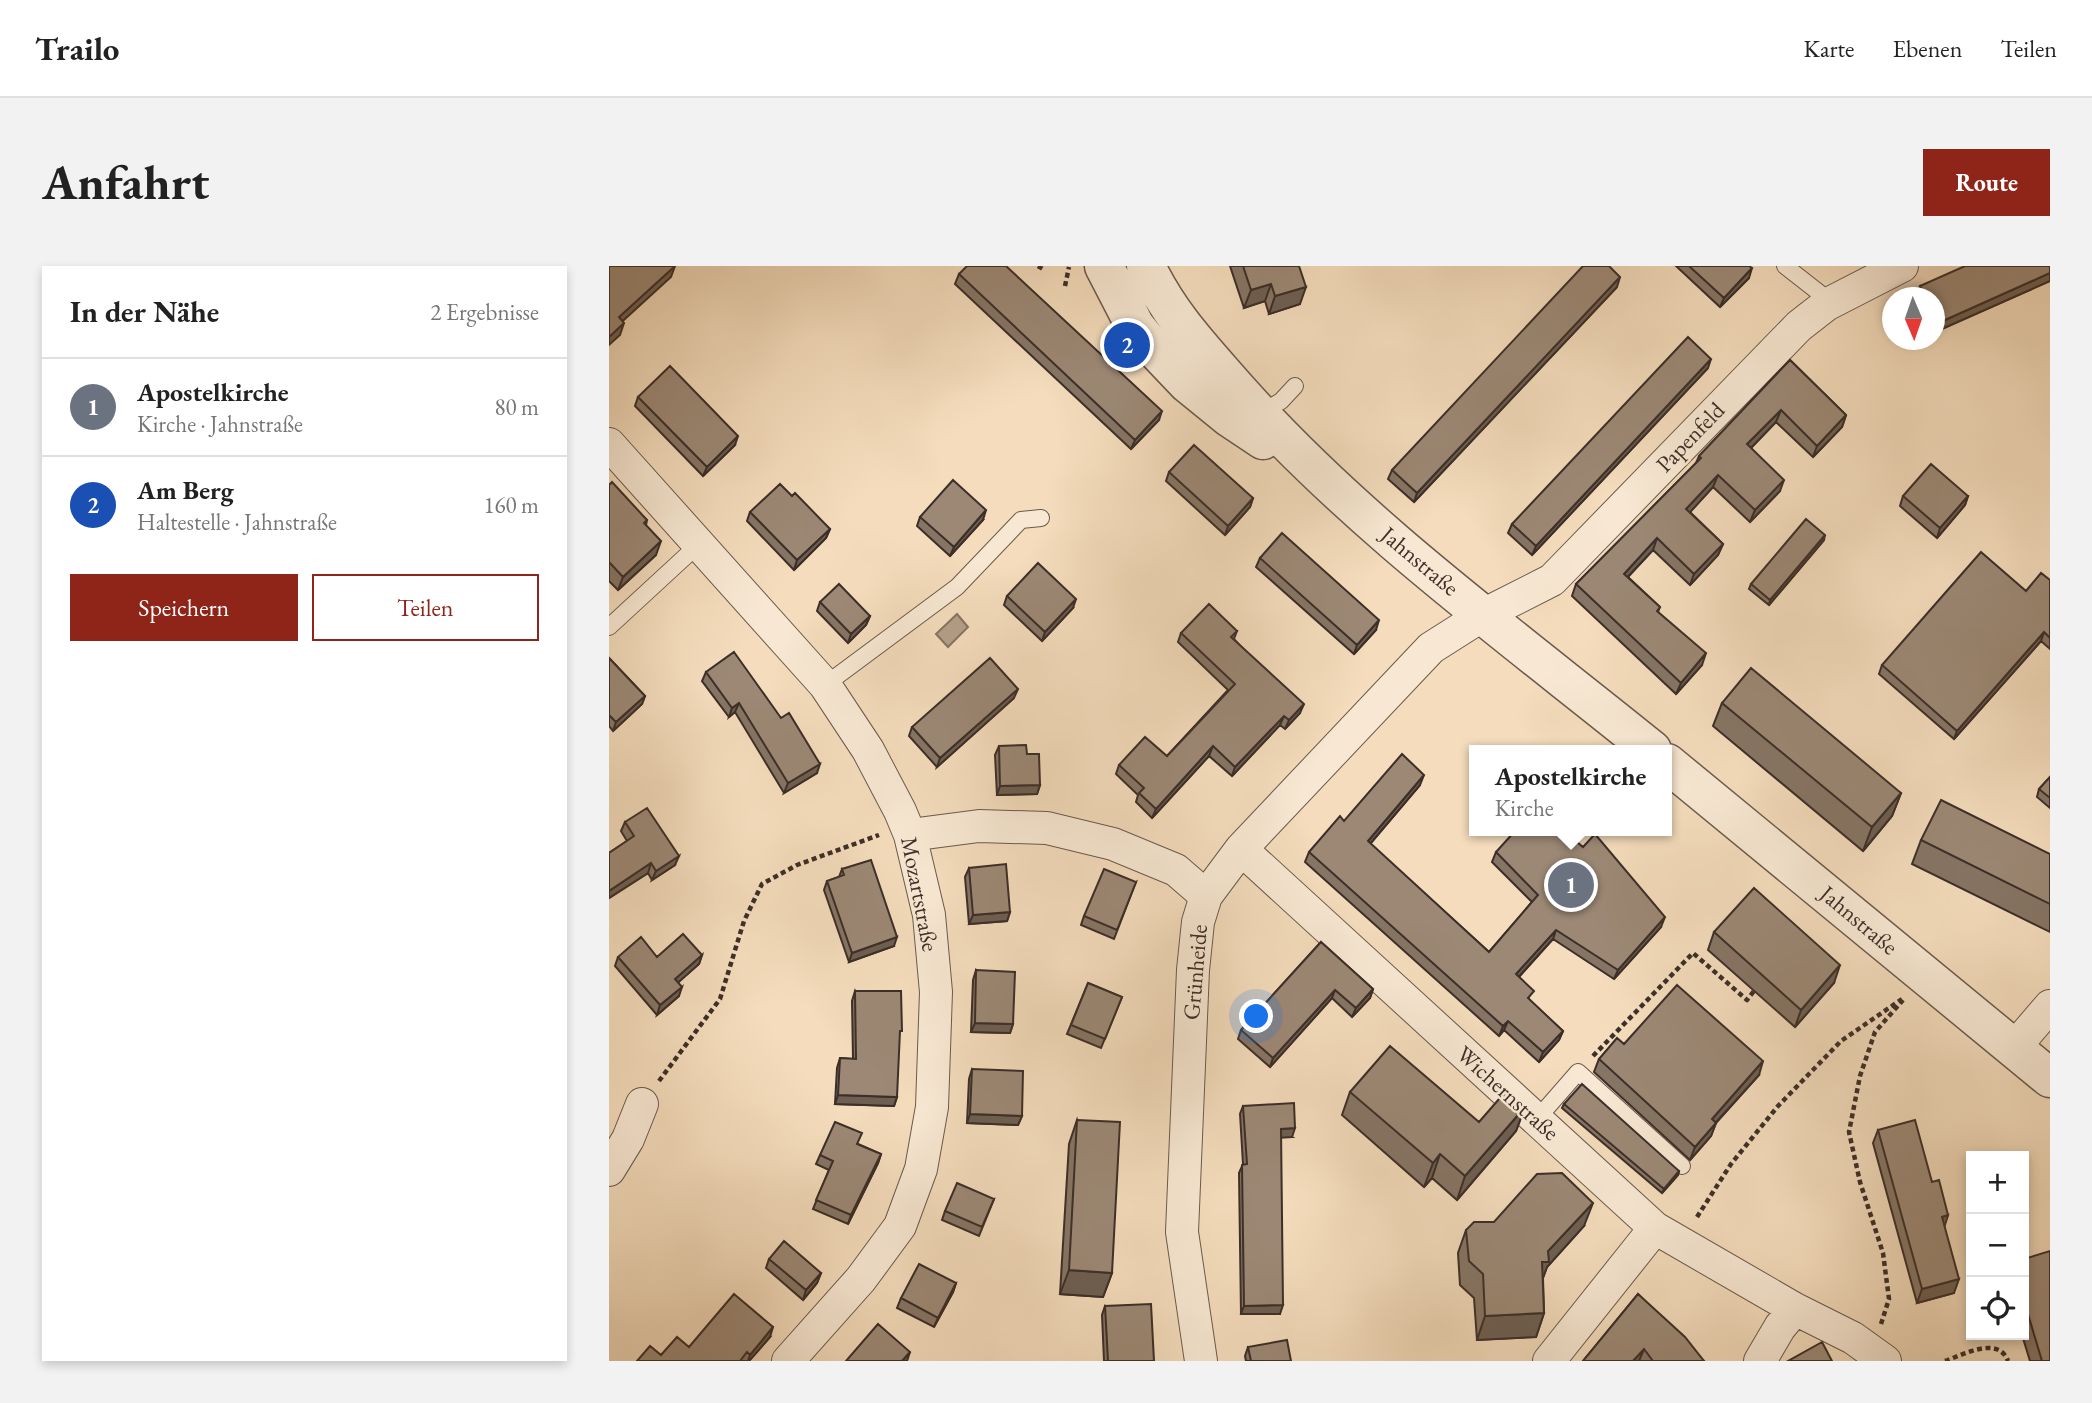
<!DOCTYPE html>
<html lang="de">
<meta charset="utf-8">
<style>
:root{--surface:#fff;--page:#f2f2f2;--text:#222;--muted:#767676;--line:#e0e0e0;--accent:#8f2418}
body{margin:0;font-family:"EB Garamond",serif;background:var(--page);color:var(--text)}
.controls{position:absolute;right:21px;bottom:21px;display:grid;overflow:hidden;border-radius:0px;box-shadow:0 4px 10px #0003}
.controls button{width:63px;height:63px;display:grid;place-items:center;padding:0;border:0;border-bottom:2px solid var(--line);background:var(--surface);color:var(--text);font:35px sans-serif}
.compass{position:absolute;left:1273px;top:21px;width:63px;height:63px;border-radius:50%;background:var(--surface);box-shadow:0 4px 10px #0003;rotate:178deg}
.you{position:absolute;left:648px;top:751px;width:24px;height:24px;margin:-18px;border:5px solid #fff;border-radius:50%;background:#1a73e8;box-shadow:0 0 0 10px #1a73e833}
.badge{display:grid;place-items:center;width:46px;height:46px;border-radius:50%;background:var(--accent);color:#fff;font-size:23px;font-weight:700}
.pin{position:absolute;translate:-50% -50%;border:4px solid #fff;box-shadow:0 2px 7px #0006}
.popup{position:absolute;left:860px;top:479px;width:203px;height:91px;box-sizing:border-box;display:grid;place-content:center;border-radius:0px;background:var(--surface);filter:drop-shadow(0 2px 5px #0005);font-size:23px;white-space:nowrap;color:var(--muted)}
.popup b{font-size:26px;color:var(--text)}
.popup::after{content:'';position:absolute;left:50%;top:100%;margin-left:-14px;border:14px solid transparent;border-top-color:var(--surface)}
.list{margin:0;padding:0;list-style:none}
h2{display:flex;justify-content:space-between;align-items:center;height:91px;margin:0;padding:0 28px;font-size:30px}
h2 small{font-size:23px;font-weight:400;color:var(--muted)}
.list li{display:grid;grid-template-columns:46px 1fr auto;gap:21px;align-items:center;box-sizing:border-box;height:98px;padding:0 28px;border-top:2px solid var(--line)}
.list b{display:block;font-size:26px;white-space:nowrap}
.list p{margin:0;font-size:23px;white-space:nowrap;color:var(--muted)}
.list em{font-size:23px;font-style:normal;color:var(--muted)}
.actions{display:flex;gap:14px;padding:21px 28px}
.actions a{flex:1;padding:16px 0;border:2px solid var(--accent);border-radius:0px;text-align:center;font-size:24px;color:var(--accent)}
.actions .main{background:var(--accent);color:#fff}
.icon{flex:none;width:38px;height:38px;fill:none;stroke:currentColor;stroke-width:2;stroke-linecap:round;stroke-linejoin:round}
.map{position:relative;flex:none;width:1441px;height:1095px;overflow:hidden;border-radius:0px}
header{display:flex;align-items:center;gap:42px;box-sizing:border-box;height:98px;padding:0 35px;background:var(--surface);border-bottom:2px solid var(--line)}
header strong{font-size:33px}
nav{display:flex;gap:38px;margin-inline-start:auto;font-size:24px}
.intro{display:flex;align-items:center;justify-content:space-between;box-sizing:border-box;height:168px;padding:0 42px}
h1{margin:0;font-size:49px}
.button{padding:18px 32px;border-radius:0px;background:var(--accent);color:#fff;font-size:24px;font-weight:700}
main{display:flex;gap:42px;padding:0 42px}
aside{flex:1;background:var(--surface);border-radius:0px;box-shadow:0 4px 10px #0003}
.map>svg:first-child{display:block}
.water{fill:#b5a18a;stroke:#857363;stroke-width:2}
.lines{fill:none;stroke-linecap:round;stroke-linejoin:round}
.service-casing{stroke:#6a5a4d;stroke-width:18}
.minor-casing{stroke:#6a5a4d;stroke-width:34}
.tertiary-casing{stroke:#6a5a4d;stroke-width:41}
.path{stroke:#3c2e28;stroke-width:4.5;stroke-dasharray:5 3.5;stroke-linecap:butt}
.service{stroke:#f8e8d3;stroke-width:16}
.minor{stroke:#f8e8d3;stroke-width:32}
.tertiary{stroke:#f8e8d3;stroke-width:38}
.wall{fill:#867565;stroke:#3c2e28;stroke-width:2}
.shaded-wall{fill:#6d5f52;stroke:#3c2e28;stroke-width:2}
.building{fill:#9c8875;stroke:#3c2e28;stroke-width:2}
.labels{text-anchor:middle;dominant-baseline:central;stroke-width:5;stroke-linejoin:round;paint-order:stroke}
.street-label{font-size:23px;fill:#3c2e28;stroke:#f8e8d3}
</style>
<header>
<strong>Trailo</strong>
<nav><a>Karte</a><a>Ebenen</a><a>Teilen</a></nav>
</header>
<div class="intro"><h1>Anfahrt</h1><a class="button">Route</a></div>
<main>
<aside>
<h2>In der Nähe<small>2 Ergebnisse</small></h2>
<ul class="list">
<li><span class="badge" style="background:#6b7280">1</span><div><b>Apostelkirche</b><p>Kirche · Jahnstraße</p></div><em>80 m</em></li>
<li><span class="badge" style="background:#1a4fb4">2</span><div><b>Am Berg</b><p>Haltestelle · Jahnstraße</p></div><em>160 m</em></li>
</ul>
<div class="actions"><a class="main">Speichern</a><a>Teilen</a></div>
</aside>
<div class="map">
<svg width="1441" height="1095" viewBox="0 0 1441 1095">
<rect width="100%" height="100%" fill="#f4dcbc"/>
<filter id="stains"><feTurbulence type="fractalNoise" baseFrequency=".00286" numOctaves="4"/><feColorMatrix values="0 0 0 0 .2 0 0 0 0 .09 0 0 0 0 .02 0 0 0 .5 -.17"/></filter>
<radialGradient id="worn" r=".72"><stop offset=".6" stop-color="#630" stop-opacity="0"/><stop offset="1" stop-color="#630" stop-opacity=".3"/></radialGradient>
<path class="water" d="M348 348 359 361 339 381 327 368Z"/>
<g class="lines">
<defs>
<path id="service" d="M1176 0 1222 36
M650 148 672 135 686 120
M0 361 90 278
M216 419 348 321 412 254 432 252
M928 853 969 806 1073 900"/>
<path id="minor" d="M0 178 216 419 259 484 291 545 301 569 320 649 327 726 323 841 312 903 291 960 252 1013 179 1095
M301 569 370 560 438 562 504 578 567 604 597 630
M632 583 1046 962 1186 1043 1244 1072 1276 1095
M1405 782 1441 740
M0 904 19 873 33 838
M592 1095 573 966 584 704 589 656 597 630 632 583 822 382 874 349 943 314 1190 60 1217 39 1293 0
M940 1095 1046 962
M1151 1095 1171 1061 1186 1043"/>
<path id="tertiary" d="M495 0 526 60 539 76 578 117 621 152 654 174
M537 0C560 49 593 83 628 123 750 260 901 369 1043 484
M1058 497 1441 812"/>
</defs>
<use href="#service" class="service-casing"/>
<use href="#minor" class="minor-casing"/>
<use href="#tertiary" class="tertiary-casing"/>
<path class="path" d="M429 0 434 3 432 0
M456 20 460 1
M984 790 1084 687 1138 734 1145 725
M50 815 111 733 135 655 153 618 188 599 270 569
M1088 951 1122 898 1169 840 1232 775 1293 733
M1272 1058 1280 1033 1274 987 1251 916 1240 866 1251 810 1266 766 1294 734
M1336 1095C1354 1089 1389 1069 1399 1095"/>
<use href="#service" class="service"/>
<use href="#minor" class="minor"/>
<use href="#tertiary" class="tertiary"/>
</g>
<path class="wall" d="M621 0H690L691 38 660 48 656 35 635 42Z
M1067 0H1140V12L1111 41Z
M1441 0V15L1326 66V32H1308L1307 30 1311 20Z
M350 8 550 154 522 183 346 18Z
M1008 21 805 236 779 213 783 204Z
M1181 94 1237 149 1233 161 1204 191 1167 156 1142 182 1171 225 1141 256 1104 221 1081 246 1114 278 1109 289 1081 319 1044 284 1019 311 1051 341 1049 346 1093 399 1067 428 963 330 967 318 1087 197 1090 190Z
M1099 102 923 289 899 267 903 258Z
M29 131 126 179 94 210 26 140Z
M560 206 644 232 641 241 616 269 557 215Z
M0 219 38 254 37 259 47 289 9 324 0 315Z
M183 230 221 263 217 272 185 304 138 255 141 246Z
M1294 230H1359L1356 239 1328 272 1291 240Z
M311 251 374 254 341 290 308 260Z
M1215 274 1160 339 1140 323 1142 318Z
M651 292 767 364 745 388 647 301Z
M1441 314V383L1432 375 1345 473 1270 408 1273 399 1417 325Z
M398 330 464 342 433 375 395 339Z
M211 336 261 350 257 359 239 377 208 345Z
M628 365 625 373 691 447 676 463 671 459 623 510 600 490 543 552 527 536 529 529 507 508 510 499 558 490 619 424 569 376 572 367Z
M0 392 36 430 33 438 4 465 0 460Z
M97 406 172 452 208 507 175 527 126 446 120 451 93 415Z
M405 432 328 501 300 470 303 461Z
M1113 437 1292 527 1283 550 1254 585 1104 460Z
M390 480 418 488 431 519 428 528 388 529 386 489Z
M1441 511V542L1428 531 1430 523Z
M811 519 761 578 880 686 923 636 883 596 887 586 1052 661 1005 713 944 673 910 711 921 735 954 765 950 774 930 796 895 764 890 770 696 596 700 586 735 555Z
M16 556 66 599 43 614 39 607 0 632V587L18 575 12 565Z
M1312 574 1441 588V666L1303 598Z
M360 602 401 646 398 655 360 658 356 611Z
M233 603 285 680 240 696 215 624 218 615 230 611Z
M527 616 505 673 472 659 475 650Z
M1105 666 1225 717 1186 761 1099 684Z
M712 676 764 723 761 732 743 751 723 732 661 801 629 773 632 764Z
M93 689 90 698 69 716 70 730 48 749 6 700 9 691Z
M367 704 404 758 401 767 362 766 364 714Z
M479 717 513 731 492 782 458 768Z
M246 725 288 831 285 840 226 838 228 802 231 792 244 793 243 735Z
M1015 778 1150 809 1107 857 1102 870 1081 894 985 806 990 793Z
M363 803 413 850 409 859 358 857 360 813Z
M741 826 870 856 916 841 907 865 848 934 823 912 815 921 733 849Z
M955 838 1070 905 1069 909 1053 927 953 842Z
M634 840 683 871H672L671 1048H632L630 907 634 898 631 848Z
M468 854 503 1007 494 1031 451 1028 460 878Z
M1269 864 1323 916 1339 949 1335 960 1345 1027 1308 1037 1264 877Z
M249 878 272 888 269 897 239 958 204 943 220 904 207 898 211 889Z
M385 933 370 970 333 954 336 945Z
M885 956 975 960 938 1001 934 1012 935 1047 927 1071 868 1074 865 1032 851 1019 849 987 857 964Z
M160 993 212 1007 208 1017 194 1034 157 1002Z
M1415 993 1441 1095H1421L1413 1069H1415Z
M347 1017 344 1026 325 1061 288 1042 292 1032Z
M1029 1028 1095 1095H974Z
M496 1040 545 1095H495L493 1049Z
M161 1071 140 1095H28L80 1081Z
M639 1081 682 1095H637L636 1090Z"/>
<path class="shaded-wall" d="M66 0 62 11 5 63 10 51Z
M1143 2 1140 12 1111 41 1115 32Z
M1441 7V15L1326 66 1327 58Z
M1011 11 1008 21 805 236 808 227Z
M662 18 656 35 635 42 642 24Z
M697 21 691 38 660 48 666 30Z
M15 57 11 69 0 79V71Z
M1102 93 1099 102 923 289 927 280Z
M1172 144 1167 156 1134 190 1138 178Z
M553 145 550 154 522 183 526 174Z
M1237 149 1233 161 1204 191 1208 180Z
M129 170 126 179 94 210 98 201Z
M1109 209 1104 221 1073 255 1077 243Z
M1175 214 1171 225 1141 256 1146 244Z
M1359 230 1356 239 1328 272 1331 262Z
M644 232 641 241 616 269 619 260Z
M377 244 374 254 341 290 345 281Z
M221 263 217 272 185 304 188 294Z
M1216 269 1215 274 1160 339 1161 334Z
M1048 272 1044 284 1011 319 1015 308Z
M52 275 47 289 9 324 14 311Z
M1114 278 1109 289 1081 319 1085 308Z
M467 333 464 342 433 375 436 366Z
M261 350 257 359 239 377 242 368Z
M770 354 767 364 745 388 748 379Z
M1435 366 1432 375 1345 473 1348 465Z
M1097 387 1093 399 1067 428 1072 417Z
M409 423 405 432 328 501 331 492Z
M36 430 33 438 4 465 7 456Z
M130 437 126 446 120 451 123 442Z
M695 438 691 447 676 463 680 454Z
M675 450 671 459 623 510 626 501Z
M604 480 600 490 543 552 547 543Z
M211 498 208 507 175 527 179 517Z
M815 509 811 519 755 585 759 575Z
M431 519 428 528 388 529 391 520Z
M1292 527 1283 550 1254 585 1263 561Z
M70 590 66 599 43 614 47 605Z
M42 597 39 607 0 632V625Z
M401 646 398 655 360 658 364 649Z
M1056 651 1052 661 1005 713 1009 704Z
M947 664 944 673 903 718 907 708Z
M288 671 285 680 240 696 243 687Z
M93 689 90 698 63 722 66 713Z
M1231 699 1225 717 1186 761 1192 744Z
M73 721 70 730 48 749 51 739Z
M764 723 761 732 743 751 747 742Z
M726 724 723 732 661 801 664 792Z
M899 755 895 764 890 770 894 760Z
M366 757 404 758 401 767 362 766Z
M954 765 950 774 930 796 934 786Z
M1154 795 1150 809 1098 866 1103 853Z
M229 829 288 831 285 840 226 838Z
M916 841 907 865 848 934 856 910Z
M361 848 413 850 409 859 358 857Z
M1107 857 1102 870 1081 894 1086 881Z
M686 862 683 871 669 872 672 863Z
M272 888 269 897 239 958 242 949Z
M831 888 823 912 815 921 824 897Z
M1070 905 1069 909 1053 927 1055 923Z
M984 937 975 960 938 1001 931 1020 933 996 939 985Z
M1339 949 1335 962 1333 951Z
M460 1004 503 1007 494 1031 451 1028Z
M212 1007 208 1017 194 1034 197 1024Z
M1350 1013 1345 1027 1308 1037 1313 1023Z
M347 1017 344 1026 325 1061 329 1052Z
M674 1039 671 1048H632L635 1040Z
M935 1047 927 1071 868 1074 876 1050Z
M164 1061 161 1071 140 1095H139L141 1089Z
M1035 1083 1030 1095H1024Z
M301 1086 298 1095H293Z"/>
<path class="building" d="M0 0H66L10 51 15 57 0 71Z
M358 0H397L553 145 526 174 350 8Z
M634 0H690L697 21 666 30 662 18 642 24Z
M974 0H1000L1011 11 808 227 783 204Z
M1080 0H1140L1143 2 1115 32Z
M1356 0H1441V7L1327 58 1326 54V32H1316L1311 20Z
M1079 71 1102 93 927 280 903 258Z
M1181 94 1237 149 1208 180 1172 144 1138 178 1175 214 1146 244 1109 209 1077 243 1114 278 1085 308 1048 272 1015 308 1051 341 1048 345 1097 387 1072 417 967 318 1092 192 1090 190Z
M61 100 129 170 98 201 29 131Z
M585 179 644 232 619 260 560 206Z
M1322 198 1359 230 1331 262 1294 230Z
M344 214 377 244 345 281 311 251Z
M3 216 38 254 35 257 52 275 14 311 0 296V219Z
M171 218 183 230 186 227 221 263 188 294 141 246Z
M1197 253 1216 269 1161 334 1142 318Z
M673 267 770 354 748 379 651 292Z
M1372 286 1417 325 1432 307 1441 314V372L1435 366 1348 465 1273 399Z
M429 297 467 333 436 366 398 330Z
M230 318 261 350 242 368 211 336Z
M600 338 628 365 622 371 695 438 680 454 675 450 626 501 604 480 547 543 530 527 535 522 510 499 536 471 558 490 626 418 572 367Z
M125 386 172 452 180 447 211 498 179 517 130 437 123 442 97 406Z
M0 392 36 430 7 456 0 449Z
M381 392 409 423 331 492 303 461Z
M1142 402 1292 527 1263 561 1113 437Z
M417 479 418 488H430L431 519 391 520 390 480Z
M793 488 815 509 759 575 880 686 929 629 887 586 906 565H955L974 581 986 568 1056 651 1009 704 947 664 907 708 925 725 919 732 954 765 934 786 899 755 894 760 700 586 731 550 735 555Z
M1441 511V532L1430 523Z
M1332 534 1441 588V638L1312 574Z
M38 542 70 590 47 605 42 597 0 625V587L25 570 16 556Z
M262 594 288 671 243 687 218 615 235 609 233 603Z
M397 598 401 646 364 649 360 602Z
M495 603 527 616 508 664 475 650Z
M1145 622 1231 699 1192 744 1105 666Z
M74 668 93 689 66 713 73 721 51 739 9 691 32 671 48 691Z
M712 676 764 723 747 742 726 724 664 792 632 764Z
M367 704 406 706 404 758 366 757Z
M479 717 513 731 496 773 462 759Z
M1068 719 1154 795 1103 853 1107 857 1086 881 990 793 1008 772 1015 778Z
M246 725H292L293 765H291L288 831 229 829 231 792 247 793Z
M781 780 870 856 897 825 916 841 856 910 831 888 824 897 741 826Z
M363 803 414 805 413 850 361 848Z
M973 818 1070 905 1055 923 955 838Z
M685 837 686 862 672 863 674 1039 635 1040 633 899 638 898 634 840Z
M468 854 511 856 503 1007 460 1004Z
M1306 854 1323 916 1330 914 1339 949 1333 951 1350 1013 1313 1023 1269 864Z
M226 856 253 867 248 878 272 888 242 949 207 934 224 895 211 889Z
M953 907 984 937 939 985 940 996H933L935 1047 876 1050 874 1008 860 995 857 964 865 956H885L928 908Z
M348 917 385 933 373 961 336 945Z
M175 975 212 1007 197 1024 160 993Z
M1441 985V1095H1433L1415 1035V993Z
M310 998 347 1017 329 1052 292 1032Z
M125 1028 164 1061 141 1089 138 1086 131 1095H28L41 1080 52 1089 68 1071 80 1081Z
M1029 1028 1076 1071 1095 1095H1044L1035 1083 1024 1095H974Z
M542 1038 545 1095H499L496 1040Z
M269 1058 301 1086 293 1095H237Z
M678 1074 682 1095H642L639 1081Z
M1213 1076 1223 1095H1179Z"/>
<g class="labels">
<g class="street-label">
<text transform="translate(1081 171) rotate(-46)">Papenfeld</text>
<text transform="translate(811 295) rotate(40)">Jahnstraße</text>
<text transform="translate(311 628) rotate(79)">Mozartstraße</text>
<text transform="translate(1250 654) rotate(40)">Jahnstraße</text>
<text transform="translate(586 706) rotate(-85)">Grünheide</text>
<text transform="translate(899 827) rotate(42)">Wichernstraße</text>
</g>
</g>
<rect width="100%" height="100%" filter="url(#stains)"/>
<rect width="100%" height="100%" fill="url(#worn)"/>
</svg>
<div class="controls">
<button>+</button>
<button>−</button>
<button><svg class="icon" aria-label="locate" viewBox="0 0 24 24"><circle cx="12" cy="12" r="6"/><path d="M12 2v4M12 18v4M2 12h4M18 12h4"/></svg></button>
</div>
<svg class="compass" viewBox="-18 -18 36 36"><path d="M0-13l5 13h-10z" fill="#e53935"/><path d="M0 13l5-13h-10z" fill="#767676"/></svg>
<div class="you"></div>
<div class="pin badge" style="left:962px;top:619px;background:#6b7280">1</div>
<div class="popup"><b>Apostelkirche</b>Kirche</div>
<div class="pin badge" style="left:518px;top:79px;background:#1a4fb4">2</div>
</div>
</main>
